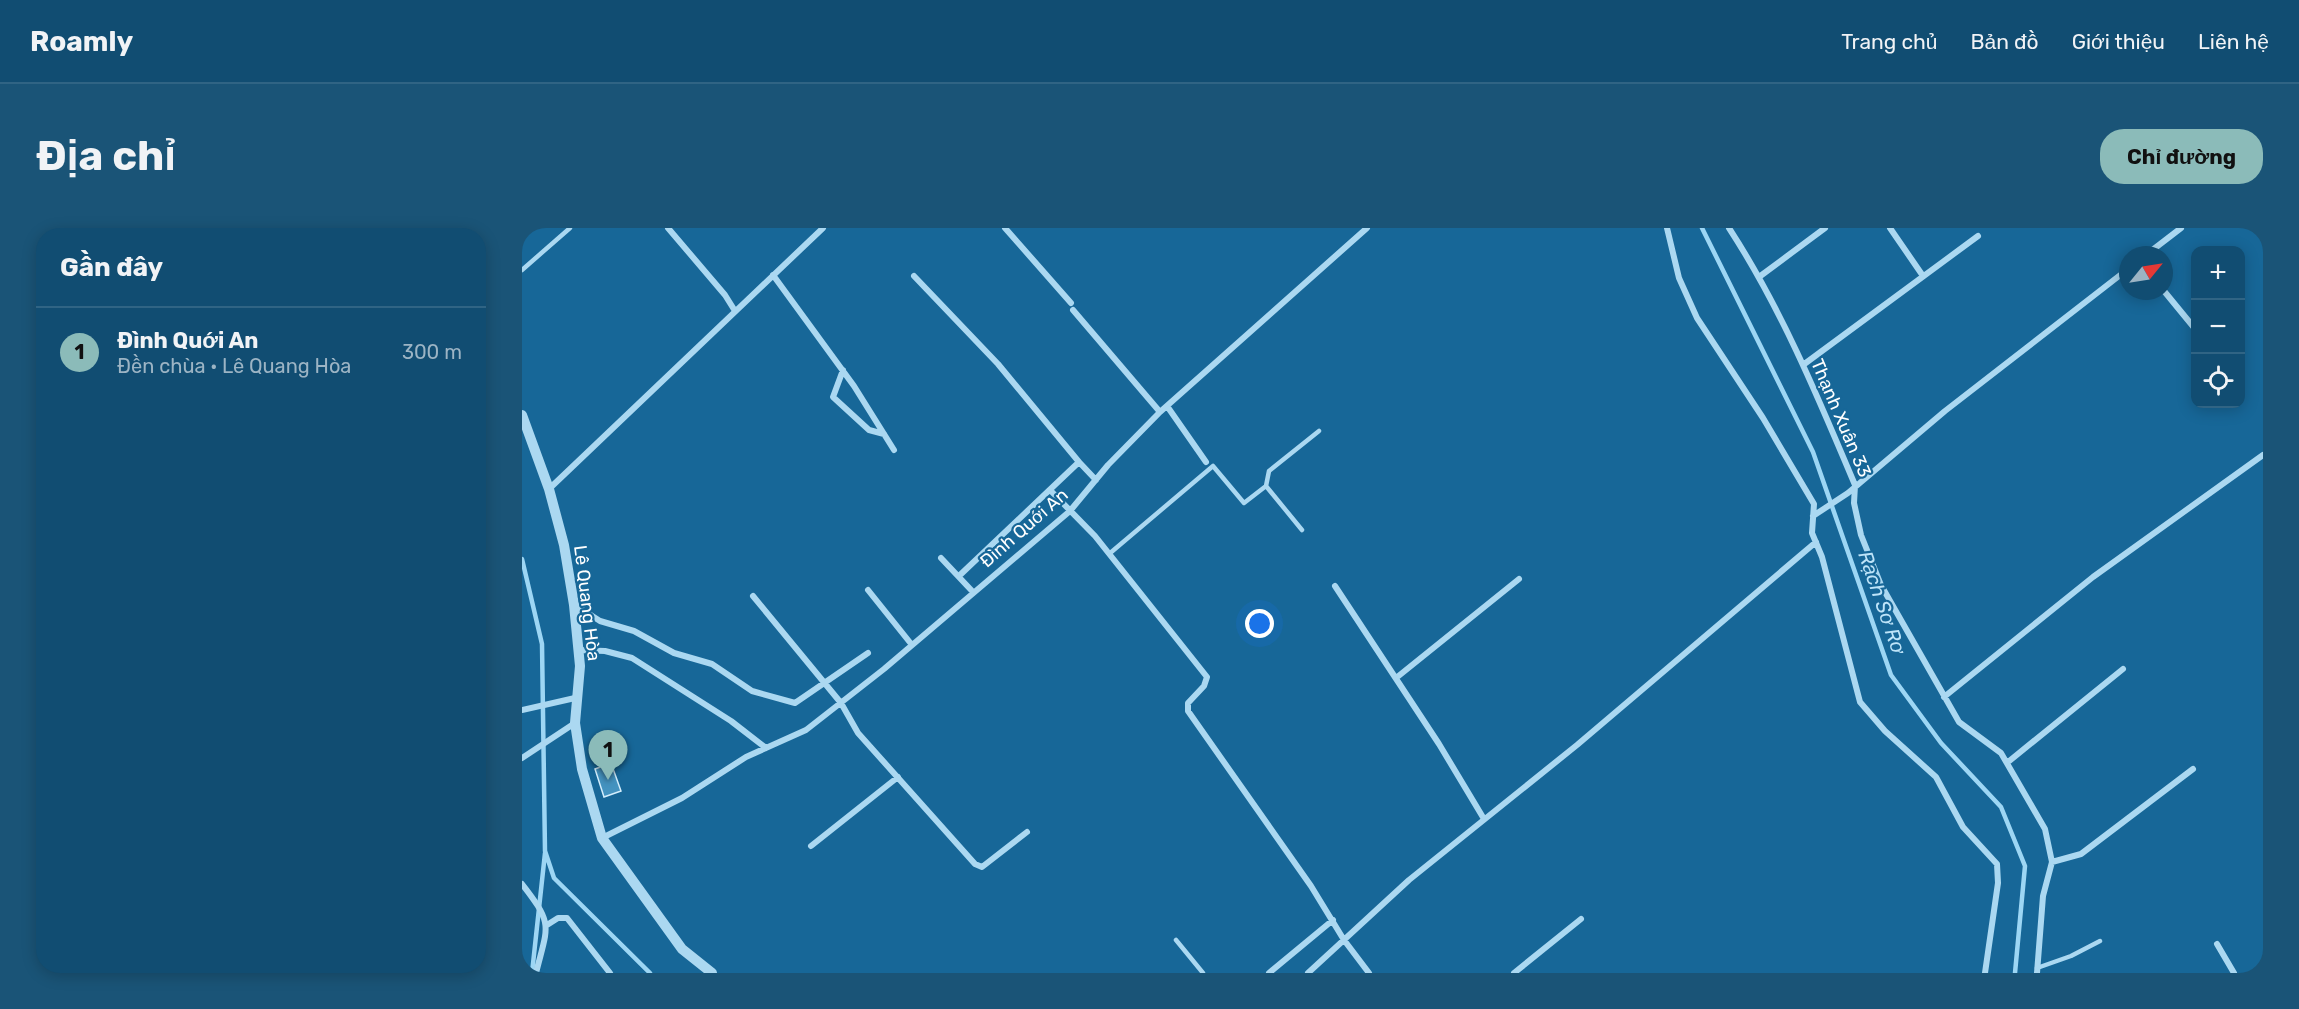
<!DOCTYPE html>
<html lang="vi">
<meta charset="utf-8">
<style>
:root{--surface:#114d72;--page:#1a5477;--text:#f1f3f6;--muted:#9cb4c4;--line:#306484;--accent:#8bbbb9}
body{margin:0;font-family:Rubik,sans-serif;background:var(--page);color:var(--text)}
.controls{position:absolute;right:18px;top:18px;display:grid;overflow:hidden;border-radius:12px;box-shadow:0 3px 15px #0003}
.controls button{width:54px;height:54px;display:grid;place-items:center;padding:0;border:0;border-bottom:2px solid var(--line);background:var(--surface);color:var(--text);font:30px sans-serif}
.compass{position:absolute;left:1597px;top:18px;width:54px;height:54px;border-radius:50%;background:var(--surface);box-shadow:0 3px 15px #0003;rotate:60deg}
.you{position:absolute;left:738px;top:396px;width:21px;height:21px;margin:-15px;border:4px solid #fff;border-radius:50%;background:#1a73e8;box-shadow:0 0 0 9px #1a73e833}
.badge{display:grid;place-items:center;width:39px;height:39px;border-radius:50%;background:var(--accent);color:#111;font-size:20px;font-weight:700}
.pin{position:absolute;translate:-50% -50px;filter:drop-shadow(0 2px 3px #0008)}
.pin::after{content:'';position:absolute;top:32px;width:21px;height:18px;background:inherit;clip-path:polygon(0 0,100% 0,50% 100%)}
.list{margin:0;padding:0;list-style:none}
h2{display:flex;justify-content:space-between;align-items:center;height:78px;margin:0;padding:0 24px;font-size:26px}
h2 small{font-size:20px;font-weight:400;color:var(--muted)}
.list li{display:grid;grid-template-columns:39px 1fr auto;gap:18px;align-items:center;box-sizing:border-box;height:90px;padding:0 24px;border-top:2px solid var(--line)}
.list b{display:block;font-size:22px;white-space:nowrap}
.list p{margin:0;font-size:20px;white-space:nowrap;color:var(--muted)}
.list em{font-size:20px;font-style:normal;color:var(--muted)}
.icon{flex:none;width:33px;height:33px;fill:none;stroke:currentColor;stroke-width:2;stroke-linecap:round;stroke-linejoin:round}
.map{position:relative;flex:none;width:1741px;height:745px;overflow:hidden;border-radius:24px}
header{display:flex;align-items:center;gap:36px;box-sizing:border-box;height:84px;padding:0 30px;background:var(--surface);border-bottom:2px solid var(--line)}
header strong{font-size:28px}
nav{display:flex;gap:33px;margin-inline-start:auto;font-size:21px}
.intro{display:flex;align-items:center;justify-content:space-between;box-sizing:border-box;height:144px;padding:0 36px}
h1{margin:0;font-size:42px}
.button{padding:15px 27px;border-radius:24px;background:var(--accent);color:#111;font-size:21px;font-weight:700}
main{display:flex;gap:36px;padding:0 36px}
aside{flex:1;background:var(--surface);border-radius:24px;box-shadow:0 3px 15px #0003}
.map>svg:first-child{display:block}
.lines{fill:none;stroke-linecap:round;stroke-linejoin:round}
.stream{stroke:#9dd6f4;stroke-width:4.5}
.building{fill:#4493c0;stroke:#d2edfc;stroke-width:1.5}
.service{stroke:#abd8f1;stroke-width:4.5}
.minor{stroke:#abd8f1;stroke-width:6}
.tertiary{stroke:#abd8f1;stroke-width:10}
.labels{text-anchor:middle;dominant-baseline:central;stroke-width:4.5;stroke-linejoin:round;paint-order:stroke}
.street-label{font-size:18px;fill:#fff;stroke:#176798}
.water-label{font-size:20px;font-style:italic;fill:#bee4f9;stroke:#176798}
</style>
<header>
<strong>Roamly</strong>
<nav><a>Trang chủ</a><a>Bản đồ</a><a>Giới thiệu</a><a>Liên hệ</a></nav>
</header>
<div class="intro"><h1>Địa chỉ</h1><a class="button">Chỉ đường</a></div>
<main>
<aside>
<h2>Gần đây<small></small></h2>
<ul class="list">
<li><span class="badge">1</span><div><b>Đình Quới An</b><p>Đền chùa · Lê Quang Hòa</p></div><em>300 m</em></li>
</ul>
</aside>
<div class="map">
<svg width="1741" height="745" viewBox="0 0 1741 745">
<rect width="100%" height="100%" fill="#176798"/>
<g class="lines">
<path class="stream" d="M1180 0 1291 224 1369 447 1419 515 1479 579 1503 638 1493 745
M0 331 20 416 23 623 32 650 128 745
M10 745 23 625"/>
</g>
<path class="building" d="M89 535 99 563 82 569 73 541Z"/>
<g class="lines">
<path class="service" d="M0 42 48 0
M744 258 780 302
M587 326 691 238 722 275 744 258 747 243 797 203
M654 712 681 745
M1515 740 1549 728 1578 713"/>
<path class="minor" d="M146 0 203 67 213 83
M483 0 549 75
M1145 0 1157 50 1175 90 1241 190 1292 276 1290 305 1300 329 1338 474 1363 503 1414 549 1441 599 1475 636 1476 655 1463 745
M1207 0C1259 80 1296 169 1333 257L1332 275 1339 307 1359 357 1437 494 1479 525 1523 601 1530 634 1521 668 1515 745
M1368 0 1401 48
M1624 27 1659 0
M251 47 332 158 372 222
M392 48 476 136 557 234
M1237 49 1303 0
M1642 63 1674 102
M551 82 638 184
M1281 137 1456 8
M321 142 311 169 347 202 362 206
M645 178 684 234
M27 261 301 0
M528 262 573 308 685 449 682 458 666 475V483L789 658 822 712 847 745
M1291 288 1326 265 1423 183 1606 41
M419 330 451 364
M438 347 557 234 574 252
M813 358 917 516 962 591
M346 362 390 417
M231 368 319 475 336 505 453 636 460 639 505 604
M53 377 78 393 112 403 152 425 190 436 230 463 273 475 346 425
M56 422 83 423 110 430 209 493 244 520
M874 450 997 351
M1422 469 1571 349 1741 227
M0 482 53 470
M0 530 53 495
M1486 534 1601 441
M80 610 160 570 224 529 284 502 362 441 548 283 586 237 638 184 845 0
M289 618 376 549
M1530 634 1559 626 1671 541
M0 656C32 697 26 697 14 745
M25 697 36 690H45L88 745
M1695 716 1712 745
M747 745 811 692
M786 745 887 652 1055 517 1294 314
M992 745 1059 691"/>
<path class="tertiary" d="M0 187 27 261 42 317 52 377 58 438 53 495 60 541 80 610 160 721 190 745"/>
</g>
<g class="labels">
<g class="street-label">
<text transform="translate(1319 190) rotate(67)">Thạnh Xuân 33</text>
<text transform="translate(502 300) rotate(-41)">Đình Quới An</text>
<text transform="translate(65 375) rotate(83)">Lê Quang Hòa</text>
</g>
<g class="water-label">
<text transform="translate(1360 374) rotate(71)">Rạch Sơ Rơ</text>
</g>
</g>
</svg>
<div class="controls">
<button>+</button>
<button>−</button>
<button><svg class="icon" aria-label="locate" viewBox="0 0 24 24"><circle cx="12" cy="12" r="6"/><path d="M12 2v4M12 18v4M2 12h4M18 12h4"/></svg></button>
</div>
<svg class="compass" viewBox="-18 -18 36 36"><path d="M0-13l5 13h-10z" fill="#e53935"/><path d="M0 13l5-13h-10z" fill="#9cb4c4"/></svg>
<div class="you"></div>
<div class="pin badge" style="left:86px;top:552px">1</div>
</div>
</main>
